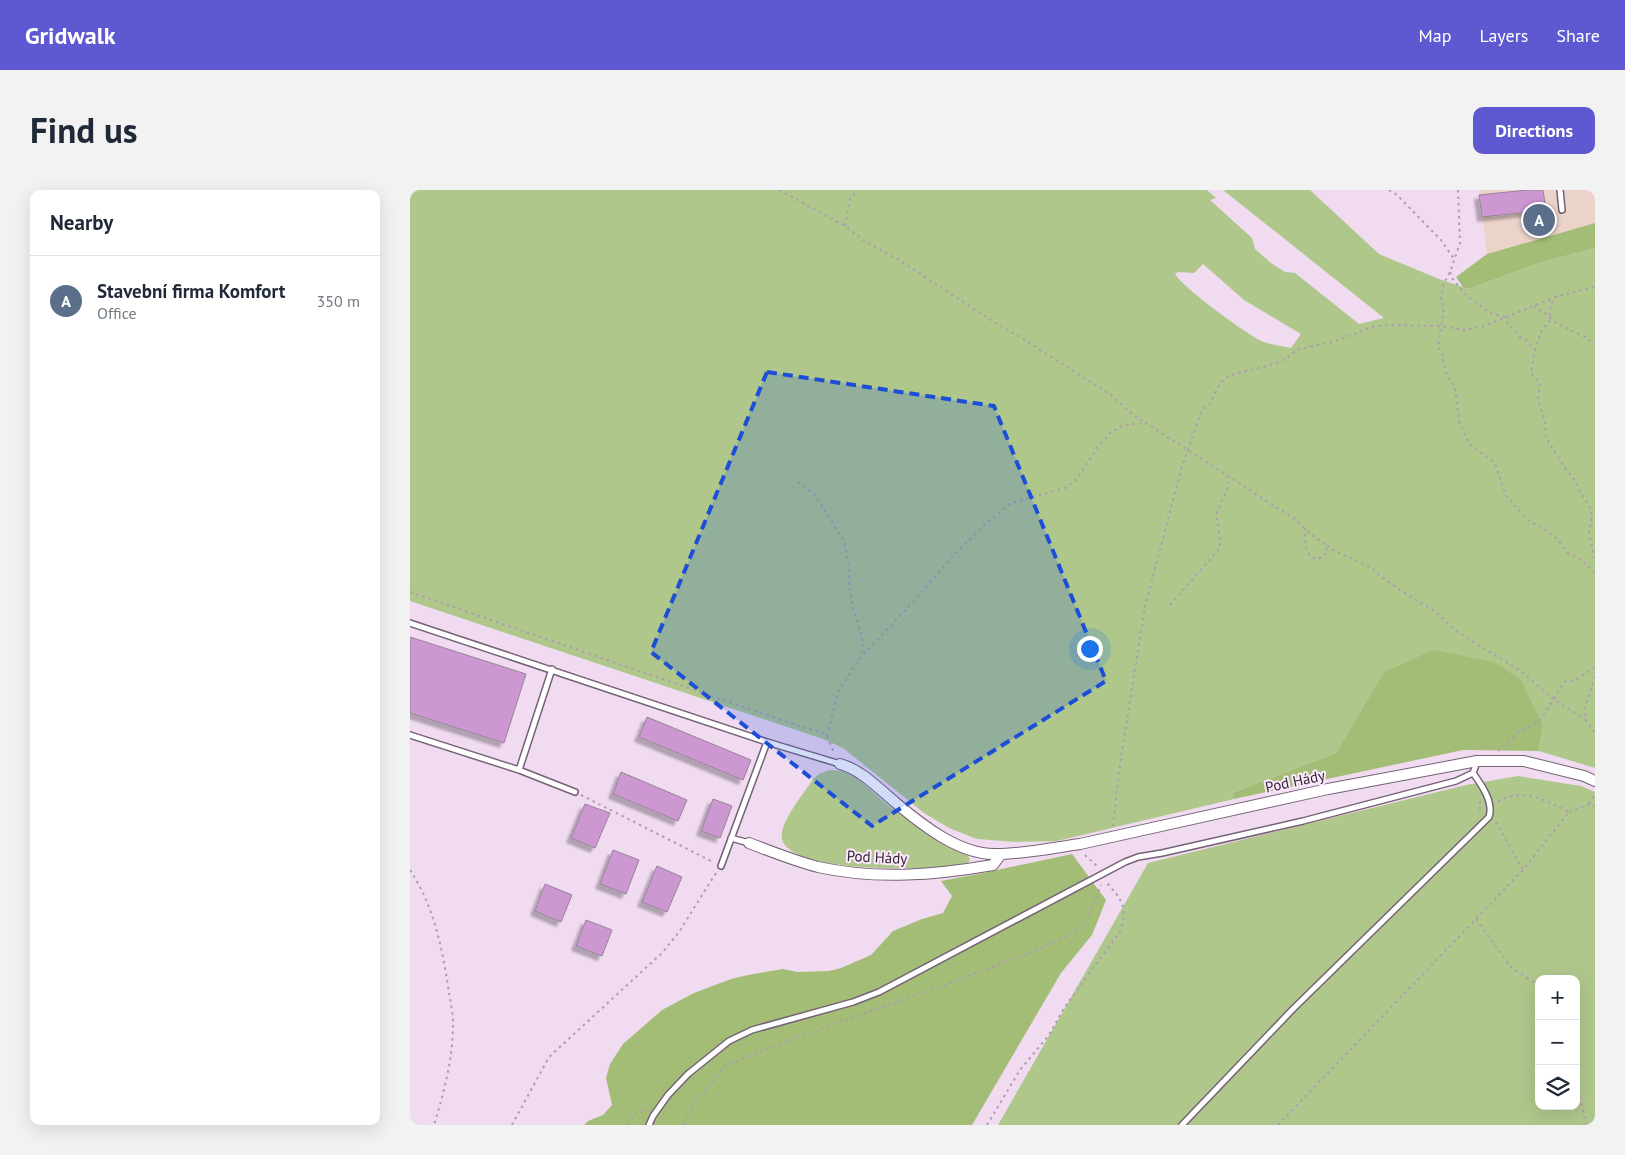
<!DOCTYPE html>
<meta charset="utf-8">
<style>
:root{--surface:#fff;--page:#f2f2f3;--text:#1f2937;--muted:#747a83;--line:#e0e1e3;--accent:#5e59d1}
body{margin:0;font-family:"PT Sans",sans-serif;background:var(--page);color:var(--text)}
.controls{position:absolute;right:15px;bottom:15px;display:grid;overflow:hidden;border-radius:10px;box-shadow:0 5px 20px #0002}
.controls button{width:45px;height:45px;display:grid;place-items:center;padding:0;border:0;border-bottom:1px solid var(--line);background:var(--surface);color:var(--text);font:25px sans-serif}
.you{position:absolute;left:679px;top:458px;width:18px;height:18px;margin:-12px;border:4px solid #fff;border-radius:50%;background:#1a73e8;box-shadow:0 0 0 8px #1a73e833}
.badge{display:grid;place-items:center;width:32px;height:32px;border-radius:50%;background:var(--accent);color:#fff;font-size:16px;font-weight:700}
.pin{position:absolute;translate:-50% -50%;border:2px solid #fff;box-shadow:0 1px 5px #0006}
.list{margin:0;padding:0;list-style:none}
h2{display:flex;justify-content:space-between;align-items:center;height:65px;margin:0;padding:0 20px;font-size:21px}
h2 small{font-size:16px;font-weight:400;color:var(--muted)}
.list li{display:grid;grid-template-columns:32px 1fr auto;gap:15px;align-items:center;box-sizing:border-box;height:90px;padding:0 20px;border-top:1px solid var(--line)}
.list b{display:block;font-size:19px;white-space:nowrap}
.list p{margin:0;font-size:16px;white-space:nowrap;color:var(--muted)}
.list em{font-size:16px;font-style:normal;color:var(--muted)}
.icon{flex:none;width:28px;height:28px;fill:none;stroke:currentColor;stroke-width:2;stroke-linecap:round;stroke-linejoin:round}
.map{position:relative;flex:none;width:1185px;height:935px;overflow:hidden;border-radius:10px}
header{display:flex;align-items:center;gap:30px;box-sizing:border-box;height:70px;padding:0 25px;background:var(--accent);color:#fff}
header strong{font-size:24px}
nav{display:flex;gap:28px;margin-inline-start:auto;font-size:18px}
.intro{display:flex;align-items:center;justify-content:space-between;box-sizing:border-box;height:120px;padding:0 30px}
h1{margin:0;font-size:35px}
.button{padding:12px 22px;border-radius:10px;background:var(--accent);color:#fff;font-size:18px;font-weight:700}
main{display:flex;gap:30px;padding:0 30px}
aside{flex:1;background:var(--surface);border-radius:10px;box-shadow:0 5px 20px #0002}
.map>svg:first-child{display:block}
.commercial{fill:#ebd3ca}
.green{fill:#b0c78c;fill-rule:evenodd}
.forest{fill:#a3bd76}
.building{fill:#cd98d1;stroke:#968397;filter:url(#shadow)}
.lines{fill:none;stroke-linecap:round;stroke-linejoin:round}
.lane-casing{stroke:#756276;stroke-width:8}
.street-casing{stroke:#756276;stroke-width:12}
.path{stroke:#ae9dae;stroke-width:2;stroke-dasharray:2.5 4;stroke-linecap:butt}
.lane{stroke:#fff;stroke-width:5}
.street{stroke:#fff;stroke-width:10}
.marked{fill:#1d4ed8;fill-opacity:0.2;stroke:#1d4ed8;stroke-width:4;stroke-dasharray:10 6;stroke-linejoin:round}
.labels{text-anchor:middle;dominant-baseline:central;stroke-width:4;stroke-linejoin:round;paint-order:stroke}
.street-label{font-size:15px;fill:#2f272f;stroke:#fde8ff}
</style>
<header>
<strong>Gridwalk</strong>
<nav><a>Map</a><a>Layers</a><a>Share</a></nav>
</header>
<div class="intro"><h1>Find us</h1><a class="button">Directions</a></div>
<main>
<aside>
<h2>Nearby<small></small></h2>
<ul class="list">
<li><span class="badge" style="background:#5c6f8a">A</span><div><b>Stavební firma Komfort</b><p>Office</p></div><em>350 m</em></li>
</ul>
</aside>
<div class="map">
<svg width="1185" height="935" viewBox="0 0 1185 935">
<defs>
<filter id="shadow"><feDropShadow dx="-4.5" dy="4.5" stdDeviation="1" flood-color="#0004"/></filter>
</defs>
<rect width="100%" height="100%" fill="#f0dbf1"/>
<path class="commercial" d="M1069 0H1185V33L1077 64Z"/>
<path class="green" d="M0 0H797L806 8 800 10 842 48 845 59 861 73 875 82 885 83 949 134 974 128 813 0H900L969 64 1029 89 1059 99 1126 74 1185 58V578L1129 561 1133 536 973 483 926 563 822 603 824 609 647 651 606 652 567 649 539 638 514 623 433 558 413 549 0 411ZM793 74 834 110 891 144 881 158C872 156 863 155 854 152 840 147 772 97 765 84L768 82 784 83Z
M419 580 432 581 446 587 479 616 517 645 556 663 560 669 559 672C531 682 379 684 372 649 369 632 394 604 403 589L409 584Z
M1108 586 1171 596 1185 602V935H588L738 673 1056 595ZM1129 789H1166V916H1129Z"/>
<path class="forest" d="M1185 33V58L1126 74 1059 99 1053 97 1046 87 1077 64Z
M1023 460 1084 472 1111 490 1133 536 1129 561 1053 560 824 609 822 603 926 563 973 483Z
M662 664 696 710 682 745 651 783 562 935H174L178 931 193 925 202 915 196 888 200 874 213 854 252 820 284 803 321 789 338 785 373 779 387 782 419 781 431 778 461 765 483 741 512 729 533 723 542 706 531 691 573 683Z"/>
<path class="building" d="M1117 0H1133L1136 20 1072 27 1069 5Z
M0 447 116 484 94 553 0 523Z
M237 527 341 570 333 590 229 547Z
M211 582 277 610 268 631 203 604Z
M303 609 322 616 310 648 291 641Z
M175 614 200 623 185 658 161 648Z
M203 660 229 670 216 704 190 694Z
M247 676 272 687 257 722 232 712Z
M135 694 162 705 151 732 125 721Z
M176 730 202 740 192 766 166 756Z"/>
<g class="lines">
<defs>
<path id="lane" d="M1150 0 1152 20
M0 433 357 552 430 574
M0 545 109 580 165 602
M109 580 142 479
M321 648 339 653
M311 676 357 552
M239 935 243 926 258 905 278 884 319 851 342 840 443 812 469 802 715 672 728 667 752 663 893 631 1046 591 1063 583 1067 572
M772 935 883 819 1079 627C1084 612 1071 594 1063 583"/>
<path id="street" d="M430 574C452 580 469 599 486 613 512 635 550 665 586 664 614 664 642 658 670 654L918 599 1067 571H1114L1174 586 1185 591
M339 653C362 662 385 671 408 677 467 690 525 685 583 675L591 664"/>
</defs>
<use href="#lane" class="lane-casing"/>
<use href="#street" class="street-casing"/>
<path class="path" d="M369 0 435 36 453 50 489 70 587 134 610 147 701 205 723 225 736 233
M979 0 987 5 1031 50 1044 69
M1048 0 1050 53 1040 82 1033 95 1031 108 1034 119 1028 157 1034 167 1033 172 1037 185 1045 197 1049 231 1058 251 1060 255 1081 270 1086 276 1096 306 1118 330 1134 339 1146 348 1158 363 1167 367 1185 382
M435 36 440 8 448 0
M1040 82 1042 88 1057 106 1080 123 1094 127 1100 136 1110 147 1116 150 1124 159
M1147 106 1141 114 1139 132 1132 139 1125 160 1121 183 1130 193 1128 210 1135 231 1136 248 1157 281 1164 289 1172 305 1179 315 1182 326 1179 344 1185 369
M1125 115 1126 118 1135 123 1146 133 1175 147 1185 154
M388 292 405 305 434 351 439 377V394L443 418 454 454 450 467
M917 355 923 360 962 378 970 386 1001 407 1025 421 1046 441 1111 481 1143 509 1175 529
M0 402 392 537 414 543 417 546 424 563
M760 415 810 358 809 339 806 325 817 299 819 293 816 287
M1185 486 1174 521 1175 529 1185 543
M417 546 428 502 449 469 506 409 540 369 572 337 601 313 655 298 667 289 687 258 701 242 714 235 736 233 886 330 902 345 916 355 917 362 912 368 905 369C893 363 895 349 895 338
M1088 561 1111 540 1127 533 1133 526 1153 494 1156 491H1163L1185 478
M171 605 303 672
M1070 611 1069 617 1072 622
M1179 614 1185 604
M1159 622 1179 614 1185 616
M1086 632 1113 680
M703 636 710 574 735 417 772 276 792 220 801 213C803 206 810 191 817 187 836 178 872 178 886 160L926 151 962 137 976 135 1031 136 1054 140 1074 136 1148 106 1185 97
M675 665 688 677
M0 680C24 716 33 761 39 803 41 813 43 824 43 834 43 869 34 902 24 935
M1066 729 1101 777 1129 796
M1166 888 1176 935
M102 935 139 867 252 763 269 742 306 683
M218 935 226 921H237
M274 935 285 912 316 875 387 847 535 795 617 764 659 745 667 739 678 726 691 695
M577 935 610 880 639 845 654 818 709 743C720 719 711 708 695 691
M868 935 1113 680 1159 622C1134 610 1114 597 1087 612"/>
<use href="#lane" class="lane"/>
<use href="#street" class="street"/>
</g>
<path class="marked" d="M357 182 584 216 696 491 462 636 241 462Z"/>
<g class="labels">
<g class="street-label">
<text transform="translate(885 591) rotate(-12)">Pod Hády</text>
<text transform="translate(467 667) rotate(3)">Pod Hády</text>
</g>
</g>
</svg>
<div class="controls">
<button>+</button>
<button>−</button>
<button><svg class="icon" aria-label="layers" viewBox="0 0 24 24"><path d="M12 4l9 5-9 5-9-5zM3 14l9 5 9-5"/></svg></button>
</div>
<div class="you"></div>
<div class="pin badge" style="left:1129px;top:30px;background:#5c6f8a">A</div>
</div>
</main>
